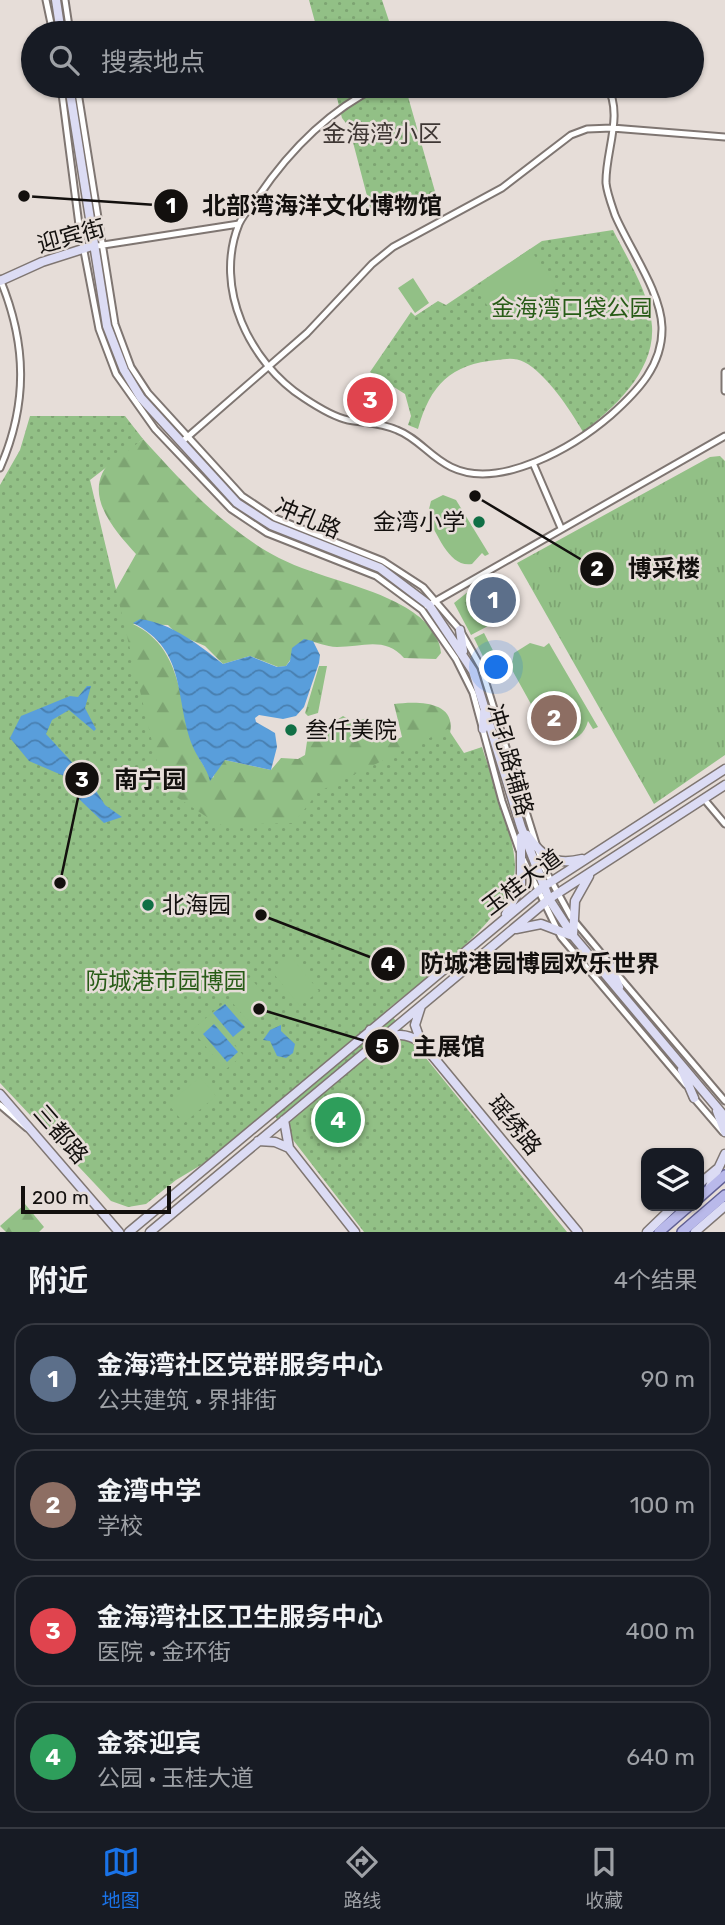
<!DOCTYPE html>
<html lang="zh">
<meta charset="utf-8">
<style>
:root{--surface:#171b24;--page:#242831;--text:#f1f3f6;--muted:#9ea1a6;--line:#363941;--accent:#1a73e8}
body{margin:0;font-family:Rubik,"Noto Sans SC",sans-serif;background:var(--page);color:var(--text)}
.controls{position:absolute;right:21px;bottom:21px;display:grid;overflow:hidden;border-radius:14px;box-shadow:0 2px 5px #0004}
.controls button{width:63px;height:63px;display:grid;place-items:center;padding:0;border:0;border-bottom:2px solid var(--line);background:var(--surface);color:var(--text);font:35px sans-serif}
.scale{position:absolute;left:21px;bottom:18px;width:150px;box-sizing:border-box;padding-left:7px;border:4px solid #13100e;border-top:0;font-size:19px;line-height:24px;white-space:nowrap;color:#13100e;-webkit-text-stroke:5px #e6ddd8;paint-order:stroke}
.you{position:absolute;left:497px;top:668px;width:24px;height:24px;margin:-18px;border:5px solid #fff;border-radius:50%;background:#1a73e8;box-shadow:0 0 0 10px #1a73e833}
.badge{display:grid;place-items:center;width:46px;height:46px;border-radius:50%;background:var(--accent);color:#fff;font-size:23px;font-weight:700}
.pin{position:absolute;translate:-50% -50%;border:4px solid #fff;box-shadow:0 2px 7px #0006}
.list{margin:0;padding:0;list-style:none}
h2{display:flex;justify-content:space-between;align-items:center;height:91px;margin:0;padding:0 28px;font-size:30px}
h2 small{font-size:23px;font-weight:400;color:var(--muted)}
.list li{display:grid;grid-template-columns:46px 1fr auto;gap:21px;align-items:center;box-sizing:border-box;height:112px;margin:0 14px 14px;padding:0 14px;border:2px solid var(--line);border-radius:21px}
.list b{display:block;font-size:26px;white-space:nowrap}
.list p{margin:0;font-size:23px;white-space:nowrap;color:var(--muted)}
.list em{font-size:23px;font-style:normal;color:var(--muted)}
.icon{flex:none;width:38px;height:38px;fill:none;stroke:currentColor;stroke-width:2;stroke-linecap:round;stroke-linejoin:round}
.map{position:relative;flex:none;width:725px;height:1232px;overflow:hidden}
.search{position:absolute;background:var(--surface);box-shadow:0 2px 5px #0004;left:21px;right:21px;top:21px;height:77px;display:flex;align-items:center;gap:18px;box-sizing:border-box;padding:0 24px;border-radius:38px;color:var(--muted);font-size:26px}
.sheet{height:595px;background:var(--surface)}
nav{display:flex;justify-content:space-around;align-items:center;box-sizing:border-box;height:98px;border-top:2px solid var(--line);background:var(--surface);font-size:19px;color:var(--muted)}
nav a{display:grid;justify-items:center;gap:4px}
nav .on{color:var(--accent)}
.map>svg:first-child{display:block}
.grass{fill:url(#grass-tufts)}
.forest{fill:url(#forest-firs)}
.park{fill:url(#park-dots)}
.garden{fill:#92c086}
.water{fill:url(#water-waves)}
.lines{fill:none;stroke-linecap:round;stroke-linejoin:round}
.street-casing{stroke:#7f7672;stroke-width:9}
.secondary-casing{stroke:#7f7672;stroke-width:11}
.primary-casing{stroke:#616094;stroke-width:12}
.street{stroke:#fff;stroke-width:5}
.secondary{stroke:#dcdcf4;stroke-width:8}
.primary{stroke:#b9b9ea;stroke-width:9}
.poi-dot{fill:#106f45;stroke:#e6ddd8;stroke-width:2.5}
.labels{text-anchor:middle;dominant-baseline:central;stroke-width:5;stroke-linejoin:round;paint-order:stroke}
.street-label{font-size:23px;fill:#13100e;stroke:#e6ddd8}
.park-label{font-size:23px;fill:#285c17;stroke:#e6ddd8}
.poi-label{font-size:23px;fill:#13100e;stroke:#e6ddd8;text-anchor:start}
.neighbourhood-label{font-size:24px;fill:#3f3734;stroke:#e6ddd8}
.leader{fill:none;stroke:#13100e;stroke-width:2.5}
.callout-dot{fill:#13100e;stroke:#e6ddd8;stroke-width:2.5}
.mark-label{font-size:21px;text-anchor:middle;font-weight:bold;fill:#fff}
.callout-label{font-size:24px;text-anchor:middle;font-weight:bold;fill:#13100e;stroke:#e6ddd8;stroke-width:5;stroke-linejoin:round;paint-order:stroke}
</style>
<div class="map">
<svg width="725" height="1232" viewBox="0 0 725 1232">
<defs>
<pattern id="grass-tufts" width="24" height="20" patternUnits="userSpaceOnUse" patternTransform="scale(1.75)"><rect width="24" height="20" fill="#92c086"/><path d="M3 7l-1-3M5 7V3M7 7l1-3M15 17l-1-3M17 17v-4M19 17l1-3" fill="none" stroke="#7da472"/></pattern>
<pattern id="forest-firs" width="22" height="20" patternUnits="userSpaceOnUse" patternTransform="scale(1.75)"><rect width="22" height="20" fill="#92c086"/><path d="M5 1l3.5 6h-7zM16 11l3.5 6h-7z" fill="#7da472"/></pattern>
<pattern id="park-dots" width="8" height="8" patternUnits="userSpaceOnUse" patternTransform="scale(1.75)"><rect width="8" height="8" fill="#92c086"/><path d="M2 2h.1M6 6h.1" fill="none" stroke="#7da472" stroke-width="1.8" stroke-linecap="round"/></pattern>
<pattern id="water-waves" width="16" height="10" patternUnits="userSpaceOnUse" patternTransform="scale(1.75)"><rect width="16" height="10" fill="#599edb"/><path d="M0 5q4-4 8 0t8 0" fill="none" stroke="#487fb0"/></pattern>
</defs>
<rect width="100%" height="100%" fill="#e6ddd8"/>
<path class="grass" d="M720 456 725 461V755L654 804 517 563 710 457Z
M469 591 488 626 471 635 454 603Z
M319 666H327L318 713 308 716 305 713Z"/>
<path class="forest" d="M143 439C184 484 224 529 279 558 319 578 364 584 403 606 422 617 439 631 441 653L436 659 404 658C385 636 362 647 337 647 326 647 315 641 304 640L286 666 278 667 250 656 223 664 205 646 177 634 168 625 133 624C196 654 172 733 213 778L218 765 225 760 271 770 281 758 298 759 305 755 309 728 326 727 343 716 354 722 367 718 386 731 393 741 402 737 394 704C417 701 460 700 449 737L286 831 153 823 105 609 136 554C118 534 89 503 102 474 108 460 130 448 143 439Z
M25 1204 44 1227 39 1232H6L0 1226Z"/>
<path class="park" d="M309 0H382L393 33H318Z
M334 86H405L436 195 372 215 349 127 342 118Z
M613 230C627 258 650 294 652 326 655 371 615 407 583 432 571 411 546 373 524 362 515 357 506 359 497 360 451 364 430 385 418 429L408 425 411 416 405 394 370 372 411 312 415 316 438 301 446 305 542 241Z
M30 416H125L143 439 90 480 163 788 219 825 294 823 318 792 448 729 464 753 482 747C492 779 514 834 515 866 516 915 424 979 387 1010L567 1232H364L270 1110 211 1159 176 1180 146 1204 128 1207 111 1201 0 1083V485L20 450Z"/>
<path class="garden" d="M530 249 556 286 501 325 475 288Z
M413 278 429 303 415 313 398 288Z
M443 495 456 500 489 554 485 556 482 553 472 564C449 568 438 534 427 517L431 501Z
M484 633 502 668 491 673 474 638Z
M530 643 544 647 549 643 598 727 593 729 588 721C583 741 562 748 547 733L511 668 514 653Z
M291 957 319 991 300 1006 273 973Z
M252 980 273 1004 250 1023 229 999Z
M227 1000 249 1026 231 1041 243 1055 225 1070 192 1030Z
M200 1077 216 1096 184 1123 168 1104Z"/>
<path class="water" d="M140 619C173 624 198 644 223 664L250 656 277 667 286 666 290 661 292 648 304 639 313 641 320 655 319 663 304 707 296 716 283 719 259 715 255 718 256 722 275 733 277 747 271 770 225 760 210 781C207 768 198 759 193 747 174 700 188 650 133 623Z
M87 686H91L85 708 96 729 94 731 69 710 52 720 46 734 91 783 105 805 122 817 104 823 79 799 64 776 29 761 10 738 21 716 70 696 78 697Z
M225 1004 245 1027 233 1037 213 1013Z
M214 1024 238 1052 227 1062 203 1034Z
M281 1025V1031L295 1044 293 1053 286 1058 277 1056 270 1041 263 1040 270 1030Z"/>
<g class="lines">
<defs>
<path id="street" d="M46 0 53 33
M65 0 70 33
M61 86 79 225 99 329 116 374 155 429 231 509 267 533 376 576 422 610 456 659 473 693 502 801 519 850
M77 86 115 324 131 367 148 393 242 496 275 518 383 561 423 587 460 630 481 667 543 866 571 917 611 965
M379 86C328 111 289 151 258 197 252 205 243 215 239 224 213 288 250 363 304 398 316 406 334 417 348 420 365 423 381 423 397 430 418 438 430 457 451 467 500 491 575 446 611 415 638 391 663 365 662 327 661 292 629 248 615 215 612 206 607 193 606 183 605 152 624 115 607 86
M97 246 239 224
M0 279C27 344 28 404 0 468
M725 372V391
M184 440 307 333 372 264 393 247 502 188 571 135 587 129 612 128 725 137
M533 463 561 528
M427 606 725 436
M704 799 725 824
M523 859 561 937 686 1085
M616 973 725 1101
M693 1097 723 1132
M0 1105 27 1128"/>
<path id="secondary" d="M56 0 61 33
M69 86 107 326 124 370 141 398 237 503 271 525 380 568 429 605 473 671 521 827 549 899 573 936 725 1117
M0 281 42 262 92 246
M460 630 463 651
M483 729 484 712
M527 835C543 857 554 866 582 859
M506 914 521 886V837
M516 929 541 924 570 935
M573 936 575 901 589 876
M609 963 619 987
M421 1006 415 1025 421 1042 578 1232
M370 1030 379 1040C397 1033 405 1033 421 1042
M682 1070 694 1098
M0 1094 119 1232
M717 1111 725 1132
M284 1120 289 1148 355 1232
M258 1141 275 1142 289 1148
M699 1184 717 1169
M710 1186 725 1154
M129 1232 543 887 725 769
M150 1232 549 899 725 785
M647 1232 674 1206
M695 1232 725 1206"/>
<path id="primary" d="M699 1198 725 1175
M659 1232 689 1206
M682 1232 725 1195"/>
</defs>
<use href="#street" class="street-casing"/>
<use href="#secondary" class="secondary-casing"/>
<use href="#primary" class="primary-casing"/>
<use href="#street" class="street"/>
<use href="#secondary" class="secondary"/>
<use href="#primary" class="primary"/>
</g>
<g class="poi-dot">
<circle cx="479" cy="522" r="7"/>
<circle cx="291" cy="730" r="7"/>
<circle cx="148" cy="905" r="7"/>
</g>
<g class="labels">
<g class="street-label">
<text transform="translate(71 236) rotate(-15)">迎宾街</text>
<text transform="translate(308 518) rotate(23)">冲孔路</text>
<text transform="translate(510 760) rotate(74)">冲孔路辅路</text>
<text transform="translate(522 882) rotate(-37)">玉桂大道</text>
<text transform="translate(515 1125) rotate(51)">瑶绣路</text>
<text transform="translate(61 1134) rotate(49)">三都路</text>
</g>
<g class="park-label">
<text x="572" y="308">金海湾口袋公园</text>
<text x="166" y="981">防城港市园博园</text>
</g>
<g class="poi-label">
<text x="465" y="522" text-anchor="end">金湾小学</text>
<text x="305" y="730">叁仟美院</text>
<text x="162" y="905">北海园</text>
</g>
<g class="neighbourhood-label">
<text x="382" y="134">金海湾小区</text>
</g>
</g>
<path class="leader" d="M24 196L171 206M475 496L597 569M60 883L82 779M261 915L388 964M259 1009L382 1046"/>
<g class="callout-dot">
<circle cx="24" cy="196" r="7"/>
<circle cx="475" cy="496" r="7"/>
<circle cx="60" cy="883" r="7"/>
<circle cx="261" cy="915" r="7"/>
<circle cx="259" cy="1009" r="7"/>
<circle cx="171" cy="206" r="18"/>
<circle cx="597" cy="569" r="18"/>
<circle cx="82" cy="779" r="18"/>
<circle cx="388" cy="964" r="18"/>
<circle cx="382" cy="1046" r="18"/>
</g>
<g class="mark-label">
<text x="171" y="213">1</text>
<text x="597" y="576">2</text>
<text x="82" y="787">3</text>
<text x="388" y="971">4</text>
<text x="382" y="1054">5</text>
</g>
<g class="callout-label">
<text x="322" y="214">北部湾海洋文化博物馆</text>
<text x="664" y="577">博采楼</text>
<text x="150" y="788">南宁园</text>
<text x="540" y="972">防城港园博园欢乐世界</text>
<text x="449" y="1055">主展馆</text>
</g>
</svg>
<div class="controls">
<button><svg class="icon" aria-label="layers" viewBox="0 0 24 24"><path d="M12 4l9 5-9 5-9-5zM3 14l9 5 9-5"/></svg></button>
</div>
<div class="scale">200 m</div>
<div class="you"></div>
<div class="pin badge" style="left:493px;top:600px;background:#5c6f8a">1</div>
<div class="pin badge" style="left:554px;top:718px;background:#8d6e63">2</div>
<div class="pin badge" style="left:370px;top:400px;background:#e0444e">3</div>
<div class="pin badge" style="left:338px;top:1120px;background:#2e9e5b">4</div>
<div class="search"><svg class="icon" aria-label="search" viewBox="0 0 24 24"><circle cx="10" cy="10" r="6"/><path d="M15 15l6 6"/></svg>搜索地点</div>
</div>
<section class="sheet">
<h2>附近<small>4个结果</small></h2>
<ul class="list">
<li><span class="badge" style="background:#5c6f8a">1</span><div><b>金海湾社区党群服务中心</b><p>公共建筑 · 界排街</p></div><em>90 m</em></li>
<li><span class="badge" style="background:#8d6e63">2</span><div><b>金湾中学</b><p>学校</p></div><em>100 m</em></li>
<li><span class="badge" style="background:#e0444e">3</span><div><b>金海湾社区卫生服务中心</b><p>医院 · 金环街</p></div><em>400 m</em></li>
<li><span class="badge" style="background:#2e9e5b">4</span><div><b>金茶迎宾</b><p>公园 · 玉桂大道</p></div><em>640 m</em></li>
</ul>
</section>
<nav>
<a class="on"><svg class="icon" aria-label="map" viewBox="0 0 24 24"><path d="M3 6l6-2 6 2 6-2v14l-6 2-6-2-6 2zM9 4v14M15 6v14"/></svg>地图</a>
<a><svg class="icon" aria-label="directions" viewBox="0 0 24 24"><path d="M12 3l9 9-9 9-9-9zM9 14v-3h6M13 9l2 2-2 2"/></svg>路线</a>
<a><svg class="icon" aria-label="saved" viewBox="0 0 24 24"><path d="M7 4h10v16l-5-4-5 4z"/></svg>收藏</a>
</nav>
